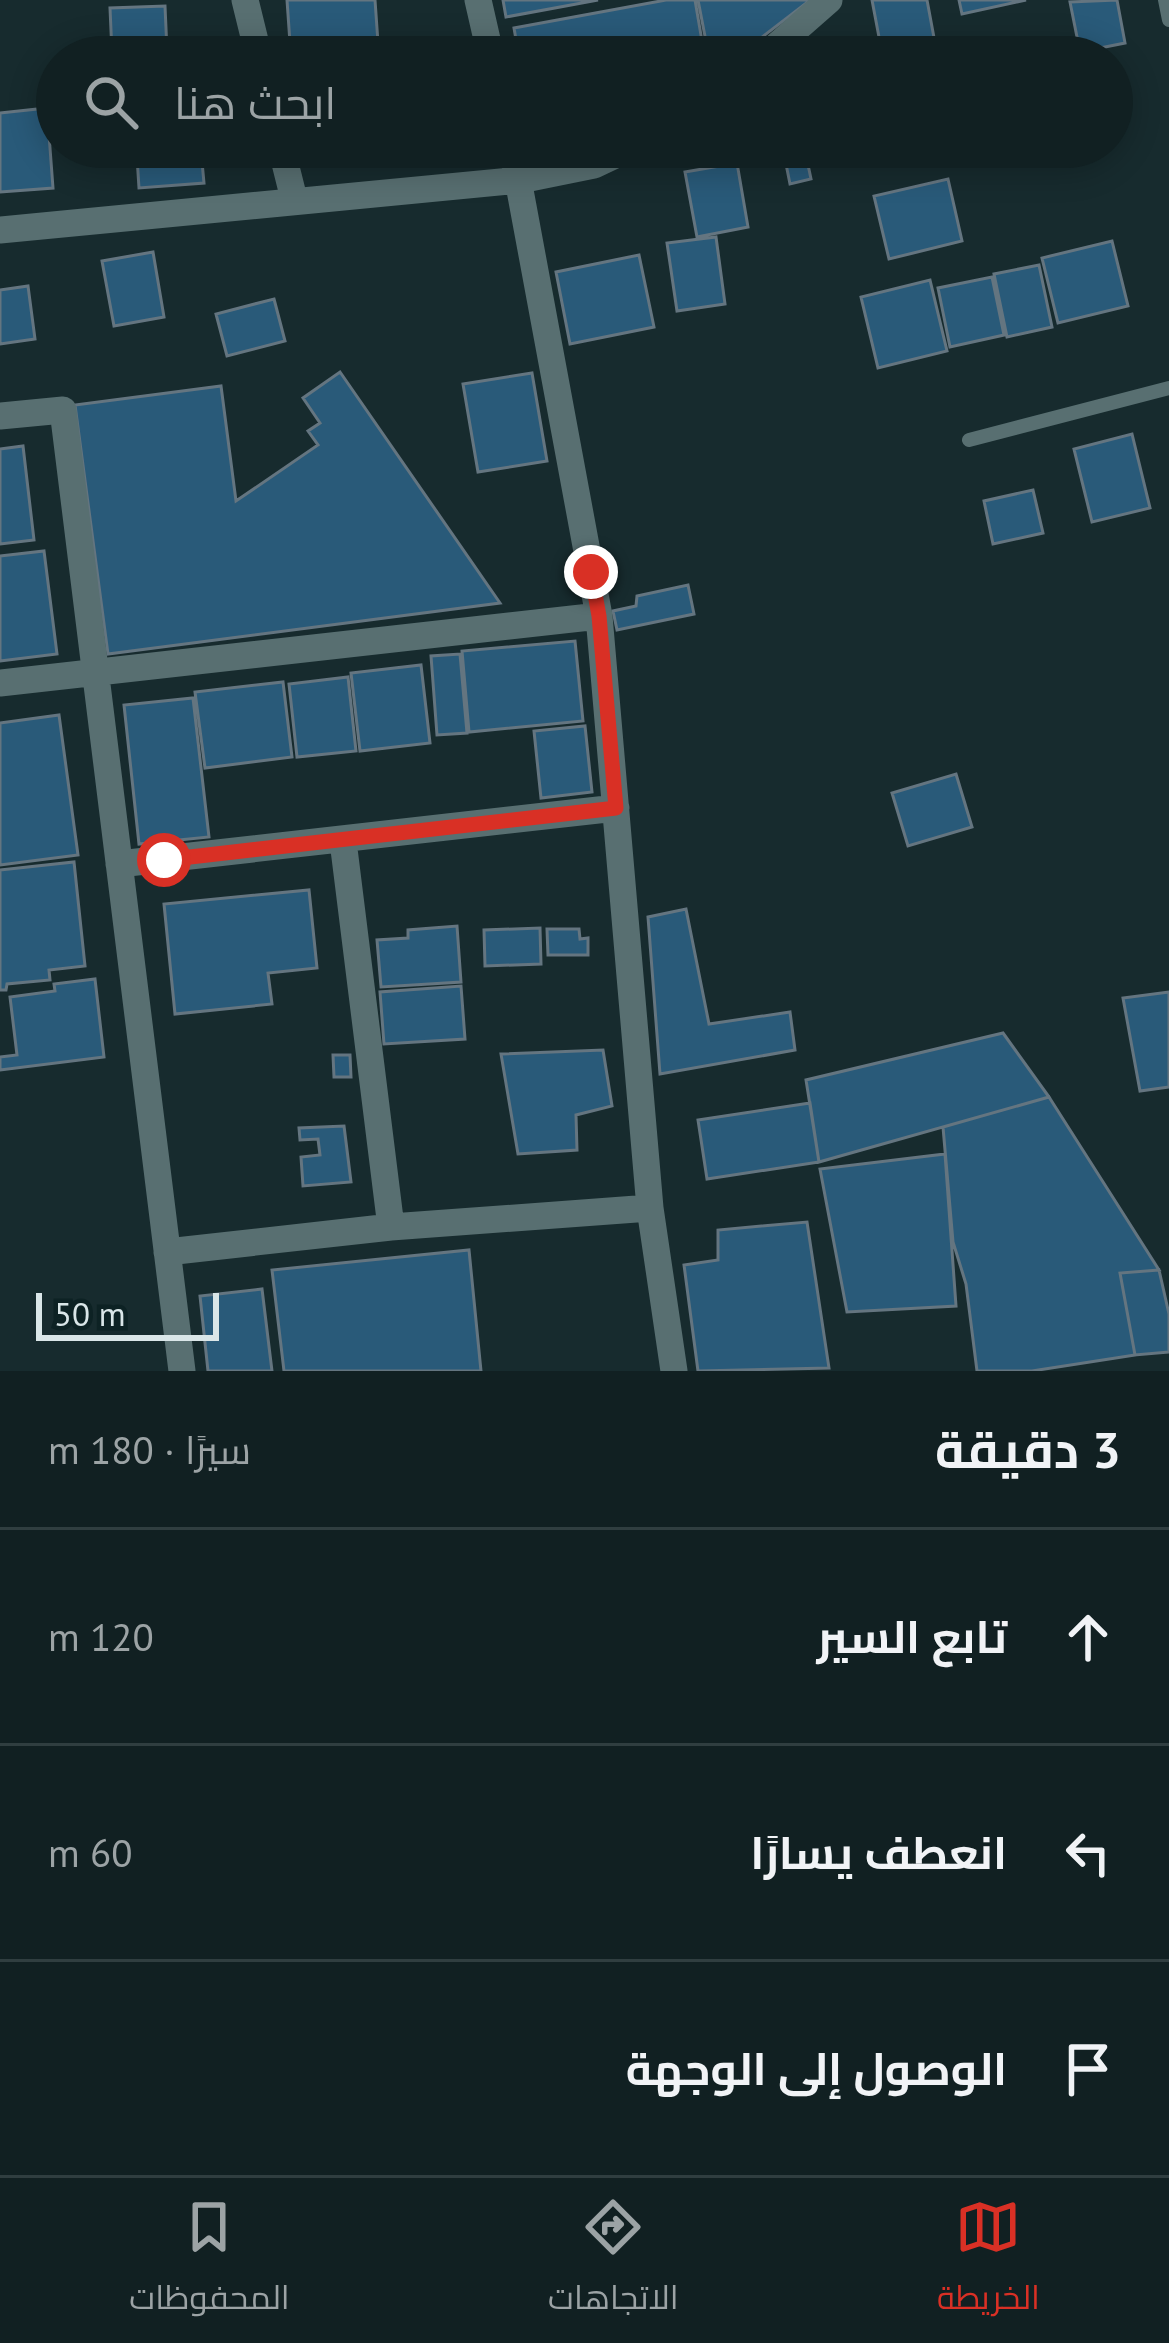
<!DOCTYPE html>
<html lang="ar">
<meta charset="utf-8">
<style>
:root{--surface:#112022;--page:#1a282a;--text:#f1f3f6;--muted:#9ca3a5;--line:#303e40;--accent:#d93025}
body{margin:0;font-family:"PT Sans",Cairo,sans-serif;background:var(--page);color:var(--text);direction:rtl}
.scale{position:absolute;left:36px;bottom:30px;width:183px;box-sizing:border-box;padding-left:12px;border:6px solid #dae6e8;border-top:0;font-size:33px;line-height:42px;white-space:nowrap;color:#dae6e8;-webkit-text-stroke:9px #0d2224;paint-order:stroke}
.stop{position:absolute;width:36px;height:36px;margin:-27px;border:9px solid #d93025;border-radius:50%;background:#fff}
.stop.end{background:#d93025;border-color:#fff;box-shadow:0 3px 12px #0008}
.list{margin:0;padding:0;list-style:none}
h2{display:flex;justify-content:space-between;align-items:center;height:156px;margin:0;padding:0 48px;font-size:51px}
h2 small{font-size:39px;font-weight:400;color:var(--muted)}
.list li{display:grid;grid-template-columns:78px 1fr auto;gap:36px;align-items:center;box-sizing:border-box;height:216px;padding:0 48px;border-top:3px solid var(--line)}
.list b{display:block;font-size:45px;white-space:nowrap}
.list em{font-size:39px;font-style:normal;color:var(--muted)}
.icon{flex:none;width:66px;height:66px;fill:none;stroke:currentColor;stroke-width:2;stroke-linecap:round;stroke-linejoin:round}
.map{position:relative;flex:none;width:1169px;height:1371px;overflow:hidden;direction:ltr}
.search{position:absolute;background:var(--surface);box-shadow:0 6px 30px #0003;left:36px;right:36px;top:36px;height:132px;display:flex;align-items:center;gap:30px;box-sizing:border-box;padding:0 42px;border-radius:66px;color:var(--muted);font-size:45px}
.sheet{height:804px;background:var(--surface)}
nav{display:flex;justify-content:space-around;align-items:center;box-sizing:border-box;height:168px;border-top:3px solid var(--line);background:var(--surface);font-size:33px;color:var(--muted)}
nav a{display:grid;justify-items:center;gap:6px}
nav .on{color:var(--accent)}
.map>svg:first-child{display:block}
.building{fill:#295a79;stroke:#647580;stroke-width:3}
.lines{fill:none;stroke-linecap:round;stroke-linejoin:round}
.lane{stroke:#586f71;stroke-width:14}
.street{stroke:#586f71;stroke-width:27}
.route{stroke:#d93025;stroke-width:15}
</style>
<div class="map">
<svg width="1169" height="1371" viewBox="0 0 1169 1371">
<rect width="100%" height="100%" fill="#172b2e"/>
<path class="building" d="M287 0H375L379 57H291Z
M503 0H598L506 17Z
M666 0H695L703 47 647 57H519L514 28Z
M698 0H809V1L736 57H709Z
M872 0H927L935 43 882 53Z
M959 0H1026L962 14Z
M1117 0 1125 43 1080 52 1070 2Z
M165 6 167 51 112 53 110 8Z
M47 108 53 188 0 192V113Z
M201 151 204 183 139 188 137 157Z
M807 160 811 179 790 184 786 164Z
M737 163 748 227 697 237 685 172Z
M948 179 962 241 889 259 874 196Z
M716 237 725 304 677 311 667 243Z
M1112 241 1128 306 1058 323 1042 258Z
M153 252 164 317 114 326 102 261Z
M639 255 654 327 570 344 556 272Z
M1039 265 1052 327 1007 337 994 274Z
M992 277 1004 335 950 347 938 288Z
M930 280 947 351 878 368 861 297Z
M28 286 35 339 0 344V290Z
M274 299 285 341 227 356 216 314Z
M340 372 500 603 108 654 75 405 221 386 236 501 318 445 308 431 320 423 303 398Z
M532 373 547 461 478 472 463 384Z
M1132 434 1150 508 1092 522 1074 449Z
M23 446 34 540 0 544V449Z
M1033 490 1043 533 993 544 984 501Z
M44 551 57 654 0 661V556Z
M688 585 694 614 617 630 613 611 636 606 637 596Z
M575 641 583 721 469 732 462 651Z
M460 654 467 733 437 735 431 656Z
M421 665 430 743 360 751 351 673Z
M348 677 356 751 297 757 289 684Z
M283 682 292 757 205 768 195 692Z
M193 698 209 837 139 844 124 705Z
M59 715 78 855 0 865V723Z
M585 726 592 792 541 798 534 731Z
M956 774 972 827 908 846 892 793Z
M74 862 85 966 49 970 50 980 7 984 6 990H0V870Z
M309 890 317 968 268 973 272 1004 175 1014 164 904Z
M686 909 709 1024 790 1012 795 1050 660 1074 648 917Z
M457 926 461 982 381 987 377 940 408 938V930Z
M540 928 541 964 485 966 484 930Z
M547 929H579L580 939 588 938V955H548Z
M95 979 104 1057 0 1070V1057L17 1055 10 997 55 991 54 984Z
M461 986 465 1039 384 1044 380 992Z
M1169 992V1087L1140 1091 1123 998Z
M1003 1033 1049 1097 819 1162 806 1080Z
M603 1050 612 1106 576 1115 577 1150 518 1154 501 1054Z
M333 1055H350L351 1077H334Z
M1049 1097 1159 1270 1120 1273 1135 1355 1032 1371H977L966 1284 953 1242 943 1127Z
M810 1103 819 1162 707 1179 698 1120Z
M344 1126 351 1182 303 1186 301 1157 320 1155 318 1139 300 1140 299 1128Z
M945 1154 956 1306 847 1312 820 1169Z
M807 1222 829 1368 698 1371 684 1265 718 1260V1230Z
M469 1250 481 1371H284L272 1270Z
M1159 1270 1169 1314V1352L1135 1355 1120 1273Z
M262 1289 272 1371H208L200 1296Z"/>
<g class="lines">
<path class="lane" d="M1165 0 1169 20
M969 440 1169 388"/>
<path class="street" d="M245 0 259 57
M478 0 491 57
M764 57 829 0
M281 147 294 199
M512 147 599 616 650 1208 674 1371
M0 230 520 180 594 165 632 147
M0 416 63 410 182 1371
M0 683 599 616
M343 841 391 1227
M119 864 616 808
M167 1252 391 1227 650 1208"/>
</g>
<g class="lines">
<path class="route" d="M164 860 616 808 599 616 591 572"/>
</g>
</svg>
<div class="scale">50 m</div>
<div class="stop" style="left:164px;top:860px"></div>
<div class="stop end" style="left:591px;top:572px"></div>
<div class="search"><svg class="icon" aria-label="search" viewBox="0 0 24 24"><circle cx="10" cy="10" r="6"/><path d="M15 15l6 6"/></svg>ابحث هنا</div>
</div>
<section class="sheet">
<h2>3 دقيقة<small>سيرًا · 180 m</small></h2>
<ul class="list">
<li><svg class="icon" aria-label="ahead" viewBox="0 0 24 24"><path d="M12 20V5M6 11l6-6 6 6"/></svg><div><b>تابع السير</b></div><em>120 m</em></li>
<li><svg class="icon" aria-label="left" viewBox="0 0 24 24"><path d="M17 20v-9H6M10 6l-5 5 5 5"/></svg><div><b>انعطف يسارًا</b></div><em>60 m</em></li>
<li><svg class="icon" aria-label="arrive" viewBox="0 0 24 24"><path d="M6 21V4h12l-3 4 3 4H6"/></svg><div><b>الوصول إلى الوجهة</b></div></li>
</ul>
</section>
<nav>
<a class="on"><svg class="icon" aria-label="map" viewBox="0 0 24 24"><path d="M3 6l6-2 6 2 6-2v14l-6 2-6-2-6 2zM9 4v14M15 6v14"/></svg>الخريطة</a>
<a><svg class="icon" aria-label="directions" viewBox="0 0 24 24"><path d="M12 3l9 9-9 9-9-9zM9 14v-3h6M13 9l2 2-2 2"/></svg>الاتجاهات</a>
<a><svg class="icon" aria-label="saved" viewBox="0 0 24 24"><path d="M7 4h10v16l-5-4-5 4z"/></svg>المحفوظات</a>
</nav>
